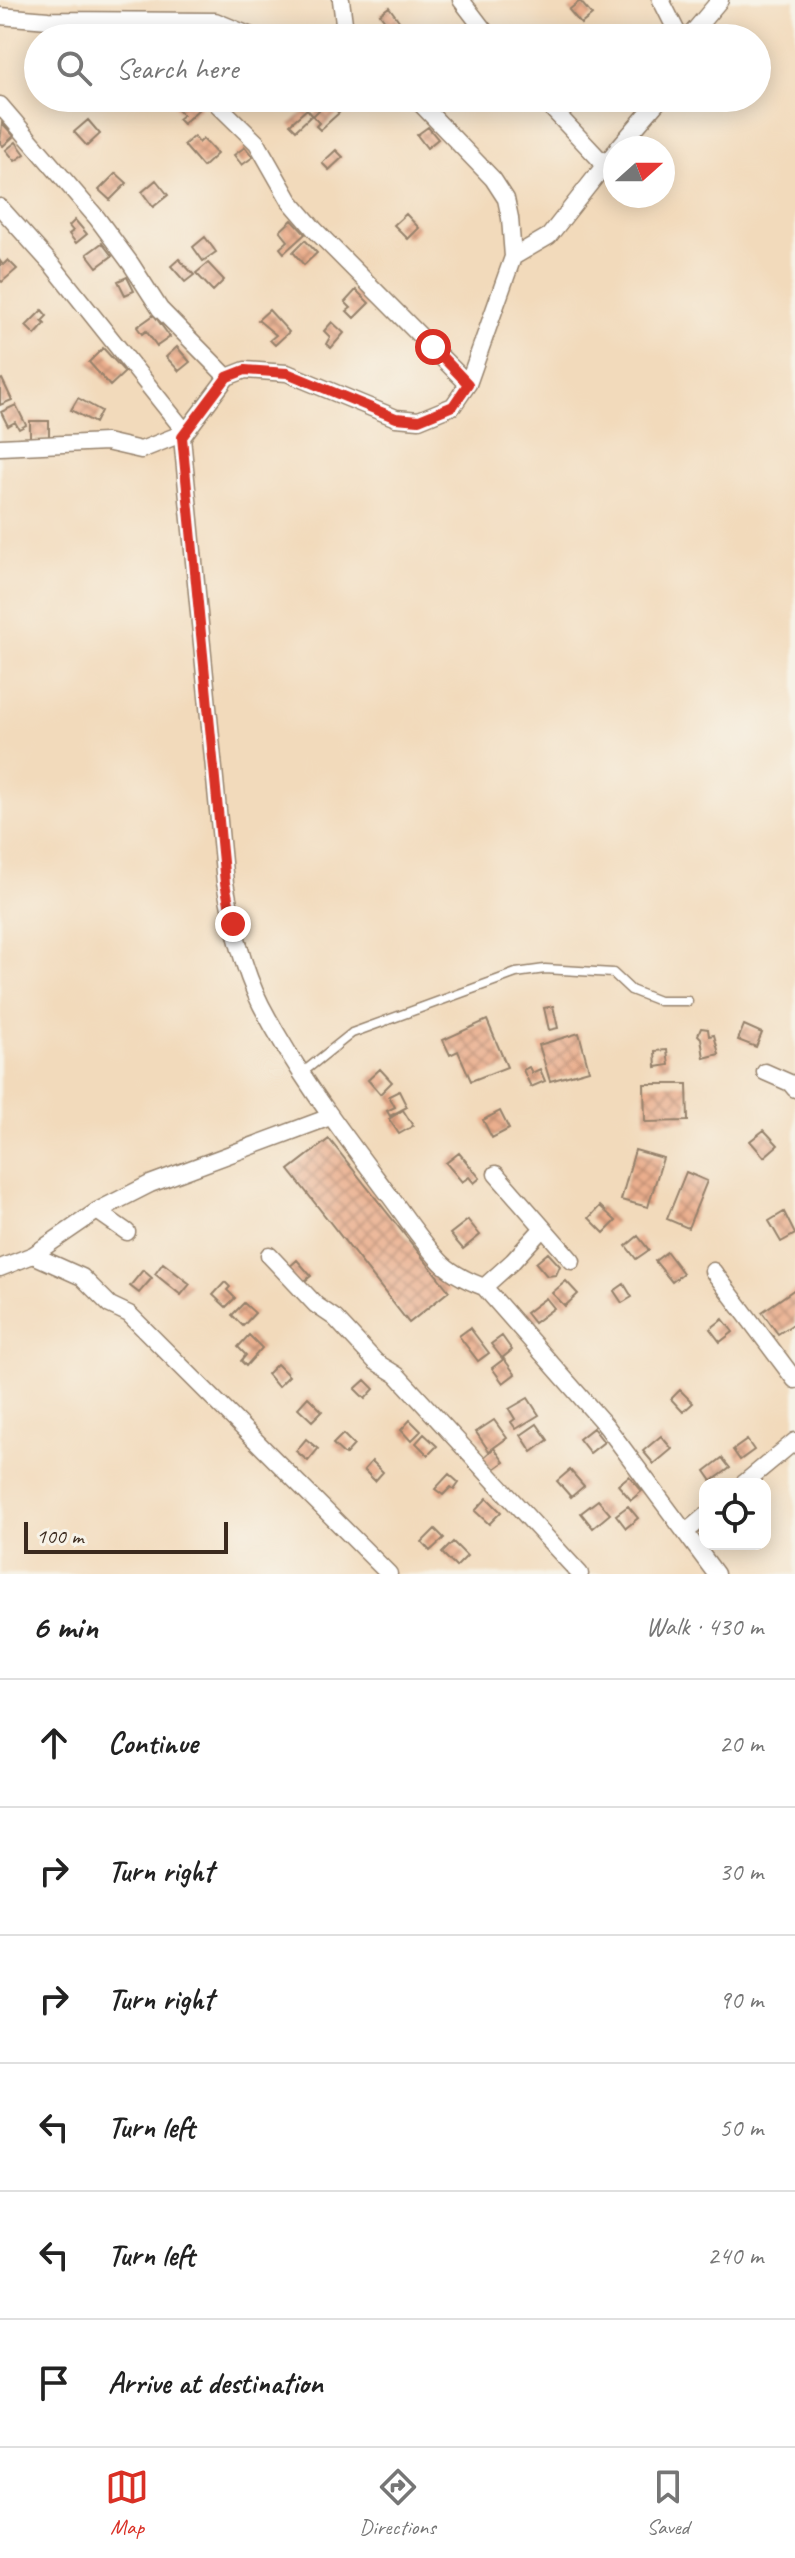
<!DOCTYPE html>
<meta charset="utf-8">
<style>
:root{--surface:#fff;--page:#f2f2f2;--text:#222;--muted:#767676;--line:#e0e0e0;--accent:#d93025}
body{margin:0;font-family:Caveat,sans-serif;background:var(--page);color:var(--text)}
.controls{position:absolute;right:24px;bottom:24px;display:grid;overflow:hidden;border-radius:16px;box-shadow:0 4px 20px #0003}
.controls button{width:72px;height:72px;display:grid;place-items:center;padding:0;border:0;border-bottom:2px solid var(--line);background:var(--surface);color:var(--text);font:40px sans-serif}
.compass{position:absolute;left:603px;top:136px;width:72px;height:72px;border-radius:50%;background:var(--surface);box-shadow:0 4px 20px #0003;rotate:69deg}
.scale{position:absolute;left:24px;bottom:20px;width:204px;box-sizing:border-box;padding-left:8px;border:4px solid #3b2a1e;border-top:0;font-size:22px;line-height:28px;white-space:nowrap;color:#3b2a1e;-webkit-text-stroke:6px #f7f3e8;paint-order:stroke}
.stop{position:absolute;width:24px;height:24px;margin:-18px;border:6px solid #d93025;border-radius:50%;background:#fff}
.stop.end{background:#d93025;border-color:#fff;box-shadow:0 2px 8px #0008}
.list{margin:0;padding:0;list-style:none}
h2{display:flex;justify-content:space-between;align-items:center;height:104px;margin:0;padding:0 32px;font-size:34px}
h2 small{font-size:26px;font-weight:400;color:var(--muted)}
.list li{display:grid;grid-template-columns:52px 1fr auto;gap:24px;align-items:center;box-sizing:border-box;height:128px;padding:0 32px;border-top:2px solid var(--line)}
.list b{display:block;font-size:30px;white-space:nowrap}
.list em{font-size:26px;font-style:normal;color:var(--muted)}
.icon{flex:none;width:44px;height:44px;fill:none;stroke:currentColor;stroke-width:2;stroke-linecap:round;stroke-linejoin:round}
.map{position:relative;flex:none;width:795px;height:1574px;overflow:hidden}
.search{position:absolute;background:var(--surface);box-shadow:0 4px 20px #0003;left:24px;right:24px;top:24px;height:88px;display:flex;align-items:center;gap:20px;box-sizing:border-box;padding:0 28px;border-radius:44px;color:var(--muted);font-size:30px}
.sheet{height:872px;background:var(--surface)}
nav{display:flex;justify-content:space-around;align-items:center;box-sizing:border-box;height:112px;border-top:2px solid var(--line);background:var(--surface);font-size:22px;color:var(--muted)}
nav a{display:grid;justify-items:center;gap:4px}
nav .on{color:var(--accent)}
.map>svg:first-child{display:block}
.building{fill:url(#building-cross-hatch)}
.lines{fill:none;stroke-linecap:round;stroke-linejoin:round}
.lane-casing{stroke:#96826c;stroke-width:11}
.street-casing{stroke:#96826c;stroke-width:19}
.lane{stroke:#fff;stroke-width:8}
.street{stroke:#fff;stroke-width:16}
.route{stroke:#d93025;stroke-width:10}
</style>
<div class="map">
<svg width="795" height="1574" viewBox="0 0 795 1574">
<defs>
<pattern id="building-cross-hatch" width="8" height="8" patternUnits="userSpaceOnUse" patternTransform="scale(2)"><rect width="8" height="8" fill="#eaae8d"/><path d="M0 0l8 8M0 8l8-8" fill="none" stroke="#bf8e73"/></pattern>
</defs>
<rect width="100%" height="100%" fill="#f7f3e8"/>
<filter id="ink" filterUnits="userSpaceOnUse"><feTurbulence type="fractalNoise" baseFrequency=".0125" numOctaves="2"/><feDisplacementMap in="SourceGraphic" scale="16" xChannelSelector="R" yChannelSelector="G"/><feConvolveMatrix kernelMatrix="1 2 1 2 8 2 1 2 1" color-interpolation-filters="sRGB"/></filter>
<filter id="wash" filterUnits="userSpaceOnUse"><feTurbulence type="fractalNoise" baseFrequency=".006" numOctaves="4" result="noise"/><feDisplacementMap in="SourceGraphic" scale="32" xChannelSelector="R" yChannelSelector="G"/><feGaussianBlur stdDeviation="1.8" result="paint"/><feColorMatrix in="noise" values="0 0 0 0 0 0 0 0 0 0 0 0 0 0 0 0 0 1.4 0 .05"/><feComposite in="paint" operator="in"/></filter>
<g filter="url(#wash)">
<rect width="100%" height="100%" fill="#f2dabb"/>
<g id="blocks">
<path class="building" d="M580 1 592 15 581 24 569 10Z
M389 7 400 22 391 29 380 14Z
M183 98H193L201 107 183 124 178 119 183 115 174 106Z
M323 98 339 113 320 130 316 126 319 123 313 116 323 106 319 102Z
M307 109 312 115 296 130 290 124Z
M88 120 100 134 87 146 74 132Z
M2 123 14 136 3 146 0 143Z
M428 127 438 139 427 148 417 135Z
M194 136 199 143 203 139 217 154 203 167 184 145Z
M16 142 25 154 15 161 6 150Z
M245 147 253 157 242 165 234 155Z
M336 150 343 157 329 170 322 163Z
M116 173 127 183 110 200 99 190Z
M156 180 168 195 153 207 142 192Z
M406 214 419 228 408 239 394 225Z
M75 220 87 234 76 243 69 234 73 231 69 226Z
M292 220 305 234 284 253 280 248 288 241 280 231Z
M205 237 216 252 203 261 193 247Z
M305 240 317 253 304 265 293 252Z
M102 243 112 256 97 267 87 254Z
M179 259 194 275 185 282 171 266Z
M8 260 17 269 2 282 0 280V261L3 265Z
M208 263 224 280 213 291 196 273Z
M127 277 134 291 125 295 118 281Z
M356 290 369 303 354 318 347 311 351 308 345 302Z
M42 310 47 316 42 321 45 324 35 335 26 326Z
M269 310 289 332 275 345 270 340 276 335 258 320Z
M154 315 170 337 157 346 146 331 142 334 137 327Z
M332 322 344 333 331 348 326 344 330 337 324 331Z
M177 347 190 362 179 371 166 357Z
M103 348 125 372 110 386 89 362Z
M2 379 12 400 0 405V380Z
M78 398 101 411 95 423 71 410Z
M16 405 26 425 19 429 15 422 8 426 1 412Z
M30 421H49V438H30Z
M553 1006 558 1028 549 1030 544 1008Z
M487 1020 507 1067 471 1081 458 1051 450 1055 443 1040Z
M744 1025 762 1033 756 1047 738 1040Z
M701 1028 708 1029 709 1036 714 1035 719 1054 704 1058 701 1038 698 1035Z
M579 1033 589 1070 550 1081 539 1045Z
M667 1050 669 1065 656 1067 655 1051Z
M529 1067 532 1073 540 1069 545 1081 531 1087 523 1070Z
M380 1069 392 1082 380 1094 368 1080Z
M644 1084H687L688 1121 645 1122Z
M399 1091 407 1107 390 1116 387 1111 395 1107 389 1096Z
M403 1110 413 1126 399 1134 389 1119Z
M500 1111 509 1129 492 1138 483 1120Z
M764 1130 778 1145 764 1157 750 1141Z
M329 1139 449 1291 409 1323 289 1170Z
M635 1150 663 1158 648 1207 621 1200Z
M459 1153 480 1178 474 1183 469 1177 462 1182 446 1163Z
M686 1172 707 1181 688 1228 667 1219Z
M600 1206 616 1221 604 1233 589 1218Z
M784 1212 795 1234 781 1242 769 1221Z
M468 1220 480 1235 463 1249 450 1234Z
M638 1236 649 1250 636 1259 626 1246Z
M667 1252 683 1273 672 1282 655 1261Z
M548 1253 560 1266 556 1275 547 1276 536 1263Z
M297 1260 311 1276 300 1285 286 1270Z
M163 1263 190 1284 181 1295 155 1274Z
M143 1270 152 1278 139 1293 130 1286Z
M566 1281 578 1294 565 1306 552 1293Z
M225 1282 230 1287 227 1290 235 1298 226 1307 213 1295Z
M624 1284 632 1297 622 1303 614 1291Z
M795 1289V1323L778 1334 762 1312Z
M546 1298 554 1308 534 1323 526 1313Z
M244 1303 255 1313 243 1326 232 1315Z
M723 1319 733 1332 720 1342 710 1329Z
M470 1328 489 1353 478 1361 459 1336Z
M249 1335 262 1348 246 1366 241 1361 246 1355 238 1347Z
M502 1336 512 1350 502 1358 491 1344Z
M504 1359 515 1374 503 1383 492 1368Z
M277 1364 289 1376 278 1387 267 1374Z
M365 1380 374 1389 365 1399 355 1389Z
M680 1390 693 1403 683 1412 671 1399Z
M308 1397 322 1411 312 1421 298 1408Z
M528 1398 539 1415 516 1429 511 1422 515 1419 509 1409Z
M410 1420 421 1431 411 1441 401 1430Z
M494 1420 507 1438 489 1451 476 1432Z
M537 1424 548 1440 532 1452 521 1435Z
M593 1428 604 1442 590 1453 579 1439Z
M343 1434 354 1445 345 1455 333 1444Z
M424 1434 437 1446 428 1455 416 1443Z
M661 1436 672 1449 654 1464 643 1451Z
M306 1439 318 1449 308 1461 296 1451Z
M747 1440 754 1450 740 1460 733 1450Z
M494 1448 504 1462 493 1470 483 1458Z
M722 1458 730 1468 712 1481 705 1471Z
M372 1461 383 1472 375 1481 364 1470Z
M570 1470 584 1486 571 1497 557 1481Z
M449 1474 459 1483 454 1490 451 1487 443 1495 435 1489Z
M629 1476 642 1491 631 1500 618 1485Z
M487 1498 501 1512 489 1524 475 1511Z
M598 1500 610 1514 593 1528 581 1513Z
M628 1506 638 1518 626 1528 616 1515Z
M435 1529 444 1538 430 1551 422 1542Z
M453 1542 467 1556 456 1567 442 1553Z"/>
</g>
</g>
<g filter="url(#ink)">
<use href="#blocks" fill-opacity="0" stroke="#96826c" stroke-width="2"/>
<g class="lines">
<defs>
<path id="lane" d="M302 1073 352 1033 516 973 545 969 613 973 631 990 659 1001H688"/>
<path id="street" d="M341 0 346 38
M461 0 490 38
M661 0 680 38
M0 16 48 20 215 21 256 38
M132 22 149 38
M688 38 720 0
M211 98 257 143 290 201 315 230 468 384
M542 98 604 164
M0 105 97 218 131 264 160 309 227 377
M618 148 661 98
M0 207 53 266 179 424 182 437 225 883C233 925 242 967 261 1005 295 1070 339 1128 383 1187 401 1210 418 1237 438 1259 450 1273 468 1281 484 1287L607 1427 716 1574
M513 257 549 236 615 152
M0 447 106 442 141 450 176 436 182 437 227 377 245 370 287 373 396 418 419 420 453 406 468 384 513 257 510 218 506 199 493 179 415 98
M765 1072 790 1083 795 1089
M496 1174 572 1261
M97 1211 127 1232
M33 1255 82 1277 110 1305 129 1314 389 1574
M269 1255 316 1305 335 1318 376 1362 397 1375 580 1574
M0 1268 33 1255 97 1211 150 1184 330 1117
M713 1271 795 1380
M484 1287 513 1261 542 1229
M743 1484 795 1441
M686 1532 705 1516"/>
</defs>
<use href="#lane" class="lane-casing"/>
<use href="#street" class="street-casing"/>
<use href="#lane" class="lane"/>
<use href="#street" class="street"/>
</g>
</g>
<g class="lines" filter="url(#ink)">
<path class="route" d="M233 924 225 883 182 437 227 377 245 370 287 373 396 418 419 420 453 406 468 384 433 347"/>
</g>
</svg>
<div class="controls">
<button><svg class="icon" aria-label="locate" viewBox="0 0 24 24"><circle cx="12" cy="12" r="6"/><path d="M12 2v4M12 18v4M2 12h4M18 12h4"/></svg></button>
</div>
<svg class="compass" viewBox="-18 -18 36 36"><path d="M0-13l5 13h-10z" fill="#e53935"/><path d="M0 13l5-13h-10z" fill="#767676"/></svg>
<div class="scale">100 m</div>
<div class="stop" style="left:433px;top:347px"></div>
<div class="stop end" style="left:233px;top:924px"></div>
<div class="search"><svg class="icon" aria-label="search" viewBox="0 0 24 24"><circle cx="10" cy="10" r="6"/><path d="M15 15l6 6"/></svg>Search here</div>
</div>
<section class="sheet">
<h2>6 min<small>Walk · 430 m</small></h2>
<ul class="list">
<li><svg class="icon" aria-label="ahead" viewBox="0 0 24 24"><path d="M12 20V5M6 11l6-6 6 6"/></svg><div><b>Continue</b></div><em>20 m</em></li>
<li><svg class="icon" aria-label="right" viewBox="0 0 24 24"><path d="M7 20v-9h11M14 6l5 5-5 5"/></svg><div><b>Turn right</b></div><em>30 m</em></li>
<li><svg class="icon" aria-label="right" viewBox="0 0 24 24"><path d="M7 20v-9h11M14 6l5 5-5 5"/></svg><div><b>Turn right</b></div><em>90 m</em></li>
<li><svg class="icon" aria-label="left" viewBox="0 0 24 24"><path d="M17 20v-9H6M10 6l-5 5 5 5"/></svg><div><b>Turn left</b></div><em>50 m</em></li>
<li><svg class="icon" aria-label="left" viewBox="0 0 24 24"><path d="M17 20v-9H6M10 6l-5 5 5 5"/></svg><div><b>Turn left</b></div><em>240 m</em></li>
<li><svg class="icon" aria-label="arrive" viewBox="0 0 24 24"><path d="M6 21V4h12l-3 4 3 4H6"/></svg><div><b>Arrive at destination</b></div></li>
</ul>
</section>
<nav>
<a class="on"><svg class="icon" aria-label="map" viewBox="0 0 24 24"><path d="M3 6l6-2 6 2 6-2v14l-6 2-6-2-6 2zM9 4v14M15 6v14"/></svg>Map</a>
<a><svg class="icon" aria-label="directions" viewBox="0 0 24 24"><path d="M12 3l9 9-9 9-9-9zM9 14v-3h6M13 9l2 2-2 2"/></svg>Directions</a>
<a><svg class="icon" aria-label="saved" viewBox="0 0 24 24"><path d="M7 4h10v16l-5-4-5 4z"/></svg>Saved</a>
</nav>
